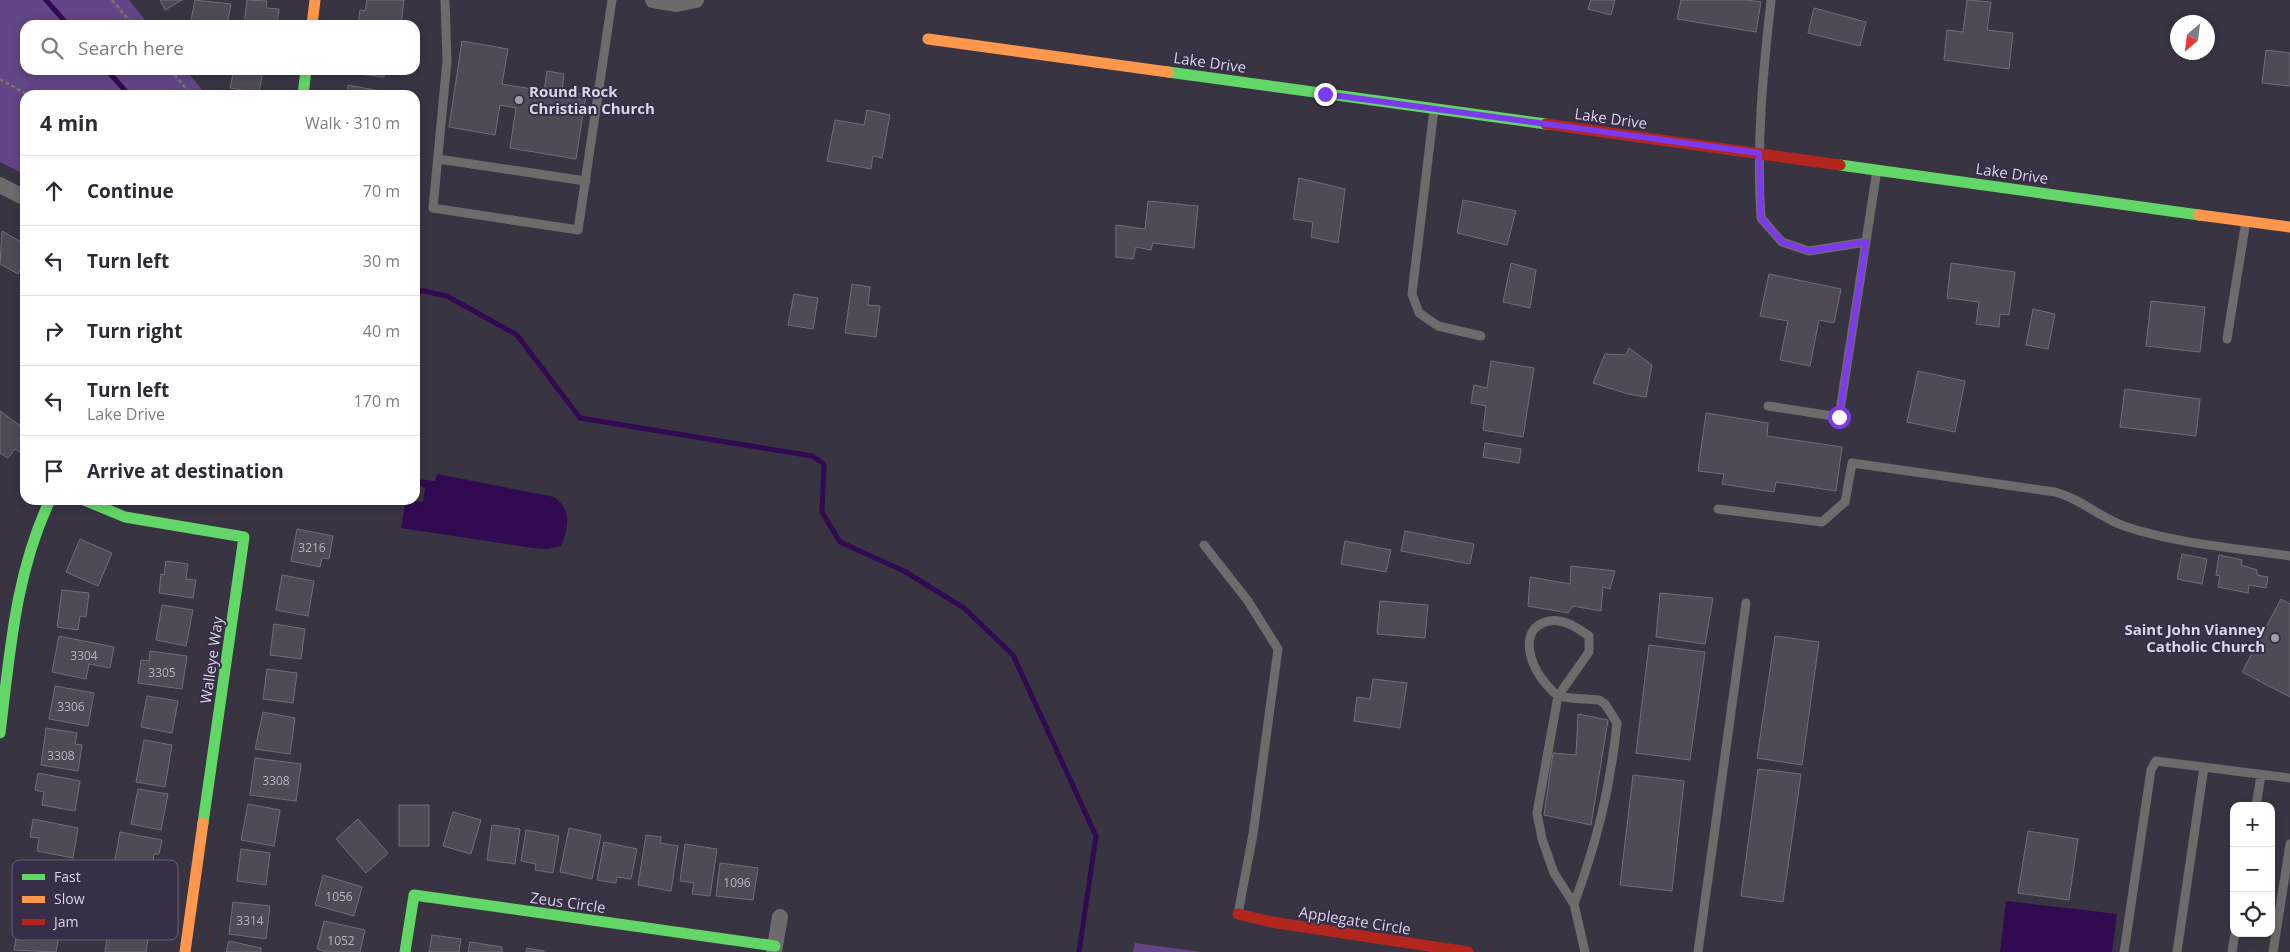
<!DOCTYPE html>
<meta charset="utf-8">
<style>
:root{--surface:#fff;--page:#f2f2f3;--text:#2b2b33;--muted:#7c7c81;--line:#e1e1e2}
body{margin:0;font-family:"Open Sans",sans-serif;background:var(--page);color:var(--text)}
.controls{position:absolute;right:15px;bottom:15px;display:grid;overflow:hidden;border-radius:10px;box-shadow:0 2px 8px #0003}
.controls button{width:45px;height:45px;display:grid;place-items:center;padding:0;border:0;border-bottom:1px solid var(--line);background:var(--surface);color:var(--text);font:25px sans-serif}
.compass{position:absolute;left:2170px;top:15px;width:45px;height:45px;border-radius:50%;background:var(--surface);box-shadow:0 2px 8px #0003;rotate:208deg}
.stop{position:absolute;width:15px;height:15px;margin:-11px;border:4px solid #7c3aed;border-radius:50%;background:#fff}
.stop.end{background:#7c3aed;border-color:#fff;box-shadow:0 1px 5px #0008}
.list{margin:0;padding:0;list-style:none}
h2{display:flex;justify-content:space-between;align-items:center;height:65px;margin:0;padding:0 20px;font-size:21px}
h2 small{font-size:16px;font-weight:400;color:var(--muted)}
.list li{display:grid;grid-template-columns:32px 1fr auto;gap:15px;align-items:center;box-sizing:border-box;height:70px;padding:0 20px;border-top:1px solid var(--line)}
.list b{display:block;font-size:19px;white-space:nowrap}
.list p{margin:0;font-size:16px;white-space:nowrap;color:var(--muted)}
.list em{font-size:16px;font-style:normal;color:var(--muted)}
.icon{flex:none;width:28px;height:28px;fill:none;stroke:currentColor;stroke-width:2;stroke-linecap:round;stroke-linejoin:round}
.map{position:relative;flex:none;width:2290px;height:952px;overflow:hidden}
.search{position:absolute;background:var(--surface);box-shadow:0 2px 8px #0003;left:20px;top:20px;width:400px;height:55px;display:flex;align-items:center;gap:12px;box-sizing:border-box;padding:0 18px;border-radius:15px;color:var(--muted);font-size:19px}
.panel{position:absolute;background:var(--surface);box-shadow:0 2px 8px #0003;left:20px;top:90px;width:400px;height:415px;border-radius:15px}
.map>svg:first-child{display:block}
.green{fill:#624685}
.water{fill:#320a52}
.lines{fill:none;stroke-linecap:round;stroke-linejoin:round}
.stream{stroke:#320a52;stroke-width:5}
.building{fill:#4f4a56;stroke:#716d79}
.path{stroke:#747074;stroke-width:3;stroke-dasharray:4 2.5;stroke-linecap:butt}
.lane{stroke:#6e6b6c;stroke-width:9}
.street{stroke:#6e6b6c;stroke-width:16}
.fast{stroke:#63d668;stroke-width:11}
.slow{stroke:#ff974d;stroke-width:11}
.jam{stroke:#b3261e;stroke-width:11}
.route{stroke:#7c3aed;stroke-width:6}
.poi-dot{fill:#a29dac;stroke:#382e48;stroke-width:2}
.labels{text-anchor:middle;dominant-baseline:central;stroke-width:4;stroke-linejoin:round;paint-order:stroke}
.number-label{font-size:12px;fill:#b8b2c1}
.street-label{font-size:15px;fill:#dbd5e5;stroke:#382e48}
.poi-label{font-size:15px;font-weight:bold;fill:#dbd5e5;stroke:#382e48;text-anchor:start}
.key{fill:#382e48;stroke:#696077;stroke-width:1}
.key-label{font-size:14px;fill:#dbd5e5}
</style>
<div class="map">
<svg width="2290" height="952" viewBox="0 0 2290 952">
<rect width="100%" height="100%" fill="#393442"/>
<path class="green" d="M0 0H129L149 25H25V70H186L206 95H25V175L0 162Z
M1135 943 1202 952H1133Z"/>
<path class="water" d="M437 474 554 497C572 510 569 527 561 546L548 549 533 548 401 528 406 500 423 502 425 488 417 484 419 479 435 481Z
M2006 901 2117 914 2112 952H2000Z"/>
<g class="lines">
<path class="stream" d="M46 0 68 25
M107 70 129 95
M415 289 447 296 517 335 580 418 812 456 824 464 822 512 840 542 904 571 964 608 1013 655 1096 836 1079 952"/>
</g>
<path class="building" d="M160 0H182L165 10Z
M195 0 231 4 227 25H190Z
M247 0 267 1 266 8 279 9 277 25H244Z
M367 0H404L401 25H358L360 10 365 11Z
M1591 0H1615L1611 15 1588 9Z
M1681 0H1748L1761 2 1756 32 1677 19Z
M1967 0 1991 2 1987 30 2013 33 2009 69 1944 60 1947 30 1963 32Z
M1814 8 1866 22 1860 46 1808 33Z
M462 41 508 49 502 84 544 91 547 71 564 74 562 91 586 95 576 159 510 148 516 108 500 105 495 135 449 127Z
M2266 50 2290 53V86L2262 83Z
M234 70H263L259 93 230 88Z
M352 70H385L384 77 351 73Z
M348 85 391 93 390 95H347Z
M867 110 890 115 882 158 873 156 871 169 827 161 835 120 864 125Z
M1299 178 1345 189 1338 243 1311 237 1313 222 1293 219Z
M1463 200 1516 211 1507 245 1457 233Z
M1148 201 1198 206 1194 248 1153 243 1151 250 1136 247 1133 259 1116 257V225L1145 229Z
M2 231 25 244V260L18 274 0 264Z
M1511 263 1536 270 1530 308 1503 302Z
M1951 263 2015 272 2009 315 2000 314 1999 327 1976 324 1979 302 1947 298Z
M1769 274 1841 289 1834 323 1819 320 1810 366 1780 360 1788 321 1760 316Z
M852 284 870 287 868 305 880 306 876 337 845 333Z
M794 294 818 298 813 329 788 325Z
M2151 301 2205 307 2200 352 2146 346Z
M2033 309 2055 314 2048 349 2026 345Z
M1629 348 1652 365 1646 397 1628 394 1593 383 1605 354 1626 355Z
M1491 361 1534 368 1523 437 1483 430 1486 406 1471 403 1474 385 1487 388Z
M1918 371 1965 381 1955 432 1907 422Z
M2125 389 2200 399 2196 436 2120 427Z
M0 411 25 429V451L23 454 15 449 8 458 0 453Z
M1706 413 1768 423 1767 436 1842 447 1836 491 1776 482 1774 492 1722 484 1724 474 1698 471Z
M1485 443 1521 449 1519 463 1483 457Z
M297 529 333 536 329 559 322 558 320 567 291 561Z
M1405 531 1474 544 1470 564 1401 551Z
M80 539 112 553 98 586 66 572Z
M1345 541 1391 550 1386 572 1341 564Z
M2182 554 2207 559 2202 584 2177 579Z
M2219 555 2242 560 2241 565 2257 570V575L2268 577 2266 588 2249 585 2248 593 2218 587 2220 576 2216 575Z
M166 561 188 564 186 579 196 580 193 598 159 593 161 574 164 575Z
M1571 566 1615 571 1610 589 1603 587 1601 611 1573 606 1568 613 1528 606 1530 577 1570 584Z
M282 575 314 581 308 616 276 610Z
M62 590 89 593 86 617 80 616 78 630 57 627Z
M1660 593 1713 598 1705 644 1656 637Z
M2281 599 2290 604V697L2242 672Z
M1380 601 1428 605 1425 638 1377 634Z
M162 605 193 610 186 646 156 640Z
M274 624 305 629 301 659 270 655Z
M59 636 114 647 110 668 89 664 86 679 52 672Z
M1775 636 1819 642 1802 765 1757 758Z
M1649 645 1705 652 1690 760 1636 753Z
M150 651 187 656 182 689 138 683 141 660 149 661Z
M267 669 297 673 293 703 263 699Z
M1373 679 1407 683 1400 728 1354 721 1357 697 1370 699Z
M55 686 94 693 88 726 49 719Z
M147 696 178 701 172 733 141 727Z
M263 712 295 718 290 754 255 749Z
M1578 714 1608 720 1591 825 1544 815 1553 753 1576 755Z
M46 728 77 733 75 744 82 745 78 771 41 765Z
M144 740 172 745 165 787 136 782Z
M255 758 301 764 296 801 250 795Z
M1758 769 1801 774 1783 902 1741 896Z
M38 773 80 781 75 811 42 805 44 792 35 790Z
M1633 775 1684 781 1672 891 1620 885Z
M138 789 168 794 161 830 131 824Z
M248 804 280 810 274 846 241 840Z
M399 805H429V846H399Z
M453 812 481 820 471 854 443 846Z
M33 819 78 828 73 858 37 851 39 838 30 837Z
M358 819 388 853 366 873 336 839Z
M492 825 520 829 515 864 487 860Z
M569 828 601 835 592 879 560 872Z
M526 830 559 836 553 873 535 870 536 864 521 861Z
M2028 831 2078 839 2069 900 2018 893Z
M120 832 162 840 159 854H154L151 872 114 865Z
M646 835 661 837 660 843 678 846 671 891 638 885Z
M604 842 637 849 631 879 617 877 616 883 597 880Z
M685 844 717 849 710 896 692 894 694 883 680 881Z
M241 849 270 853 266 885 237 881Z
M720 863 758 868 753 900 716 896Z
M323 875 362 887 354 916 315 905Z
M233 902 270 906 266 939 229 934Z
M20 917 61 924 56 952 14 950Z
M324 921 365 930 360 952H327L317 949Z
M109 926 149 932 146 952H105Z
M432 935 461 939 459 952H429Z
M229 941 261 948V952H226Z
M470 942 502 947V952H468Z
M527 948 544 951V952H526Z"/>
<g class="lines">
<path class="path" d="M112 0 133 25
M170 70 192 95
M0 79 28 95"/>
<path class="lane" d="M445 0 447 61 433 208 578 230 612 0
M1771 0C1763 72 1756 145 1761 218L1782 242 1809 251 1866 242
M1434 109 1412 294 1419 313 1438 326 1481 336
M438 159 586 181
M2227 339 2246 221
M1768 406 1839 417 1877 170
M1718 509 1822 522 1845 502 1852 463 2055 492C2082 499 2101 519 2127 527 2179 544 2236 548 2290 556
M1204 545 1248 601 1278 649 1253 834 1238 914
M2256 806 2261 775
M1574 904C1597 842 1610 789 1617 723L1605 704 1599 700C1590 699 1564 699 1557 695 1553 693 1549 687 1546 684 1531 668 1516 628 1549 621 1563 618 1578 628 1589 636V652L1558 696 1537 813 1542 839 1554 873 1574 904 1585 952
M1698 952 1746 603
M2124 952 2151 770 2156 761 2290 778
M2177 952 2204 767
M2232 952 2235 933
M2273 952 2290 844"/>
<path class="street" d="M653 0 677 4 696 0
M0 185 25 198
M774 952 780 917"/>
<path class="fast" d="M1168 72 1546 124
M303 95 306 70
M1840 165 2199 215
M84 500 125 517 244 537 203 823
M0 733C10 653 15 574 50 500
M405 952 414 895 775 946"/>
<path class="slow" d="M312 25 315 0
M928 39 1168 72
M2199 215 2290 227
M185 952 203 823"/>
<path class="jam" d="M1546 124 1840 165
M1238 914 1271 922 1468 952"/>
</g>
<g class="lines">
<path class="route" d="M1325 94 1759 153 1761 218 1782 242 1809 251 1866 242 1839 417"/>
</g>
<g class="poi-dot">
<circle cx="519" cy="100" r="5"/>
<circle cx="2275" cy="638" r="5"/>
</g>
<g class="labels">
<g class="number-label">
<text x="312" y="547">3216</text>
<text x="84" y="655">3304</text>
<text x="162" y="672">3305</text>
<text x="71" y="706">3306</text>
<text x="61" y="755">3308</text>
<text x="276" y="780">3308</text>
<text x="737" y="882">1096</text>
<text x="339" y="896">1056</text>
<text x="250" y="920">3314</text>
<text x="341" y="940">1052</text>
</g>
<g class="street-label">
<text transform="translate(1210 62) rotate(8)">Lake Drive</text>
<text transform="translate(1611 118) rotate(8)">Lake Drive</text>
<text transform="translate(2012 173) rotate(8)">Lake Drive</text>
<text transform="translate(211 660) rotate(-82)">Walleye Way</text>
<text transform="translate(568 902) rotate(8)">Zeus Circle</text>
<text transform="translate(1355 920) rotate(9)">Applegate Circle</text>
</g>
<g class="poi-label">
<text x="529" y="91">Round Rock<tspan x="529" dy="17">Christian Church</tspan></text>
<text x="2265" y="629" text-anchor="end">Saint John Vianney<tspan x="2265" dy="17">Catholic Church</tspan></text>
</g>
</g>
<rect x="12" y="860" width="166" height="80" rx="8" class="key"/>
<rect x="22" y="874" width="23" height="6" fill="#63d668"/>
<rect x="22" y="896" width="23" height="7" fill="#ff974d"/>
<rect x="22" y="919" width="23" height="6" fill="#b3261e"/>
<g class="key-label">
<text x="54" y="882">Fast</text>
<text x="54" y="904">Slow</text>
<text x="54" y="927">Jam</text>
</g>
</svg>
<div class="controls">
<button>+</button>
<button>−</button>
<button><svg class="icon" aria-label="locate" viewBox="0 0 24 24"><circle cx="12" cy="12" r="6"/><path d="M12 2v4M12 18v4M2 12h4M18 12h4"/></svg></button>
</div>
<svg class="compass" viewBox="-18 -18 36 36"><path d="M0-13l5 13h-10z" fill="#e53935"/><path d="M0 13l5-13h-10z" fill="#7c7c81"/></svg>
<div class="stop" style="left:1839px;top:417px"></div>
<div class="stop end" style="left:1325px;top:94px"></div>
<div class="search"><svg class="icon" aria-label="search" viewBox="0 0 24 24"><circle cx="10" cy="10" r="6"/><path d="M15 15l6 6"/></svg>Search here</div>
<section class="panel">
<h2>4 min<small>Walk · 310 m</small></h2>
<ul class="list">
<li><svg class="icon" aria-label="ahead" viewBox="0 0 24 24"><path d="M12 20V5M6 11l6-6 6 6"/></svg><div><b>Continue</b></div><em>70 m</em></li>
<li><svg class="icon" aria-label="left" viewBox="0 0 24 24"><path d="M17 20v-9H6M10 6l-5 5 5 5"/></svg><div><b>Turn left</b></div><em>30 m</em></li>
<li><svg class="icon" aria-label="right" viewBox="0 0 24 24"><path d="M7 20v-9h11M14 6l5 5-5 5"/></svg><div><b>Turn right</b></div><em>40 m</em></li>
<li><svg class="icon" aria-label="left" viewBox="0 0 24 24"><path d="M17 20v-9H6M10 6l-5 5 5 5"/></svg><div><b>Turn left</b><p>Lake Drive</p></div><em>170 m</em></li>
<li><svg class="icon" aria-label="arrive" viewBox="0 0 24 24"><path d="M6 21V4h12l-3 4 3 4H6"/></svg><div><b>Arrive at destination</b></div></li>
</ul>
</section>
</div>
